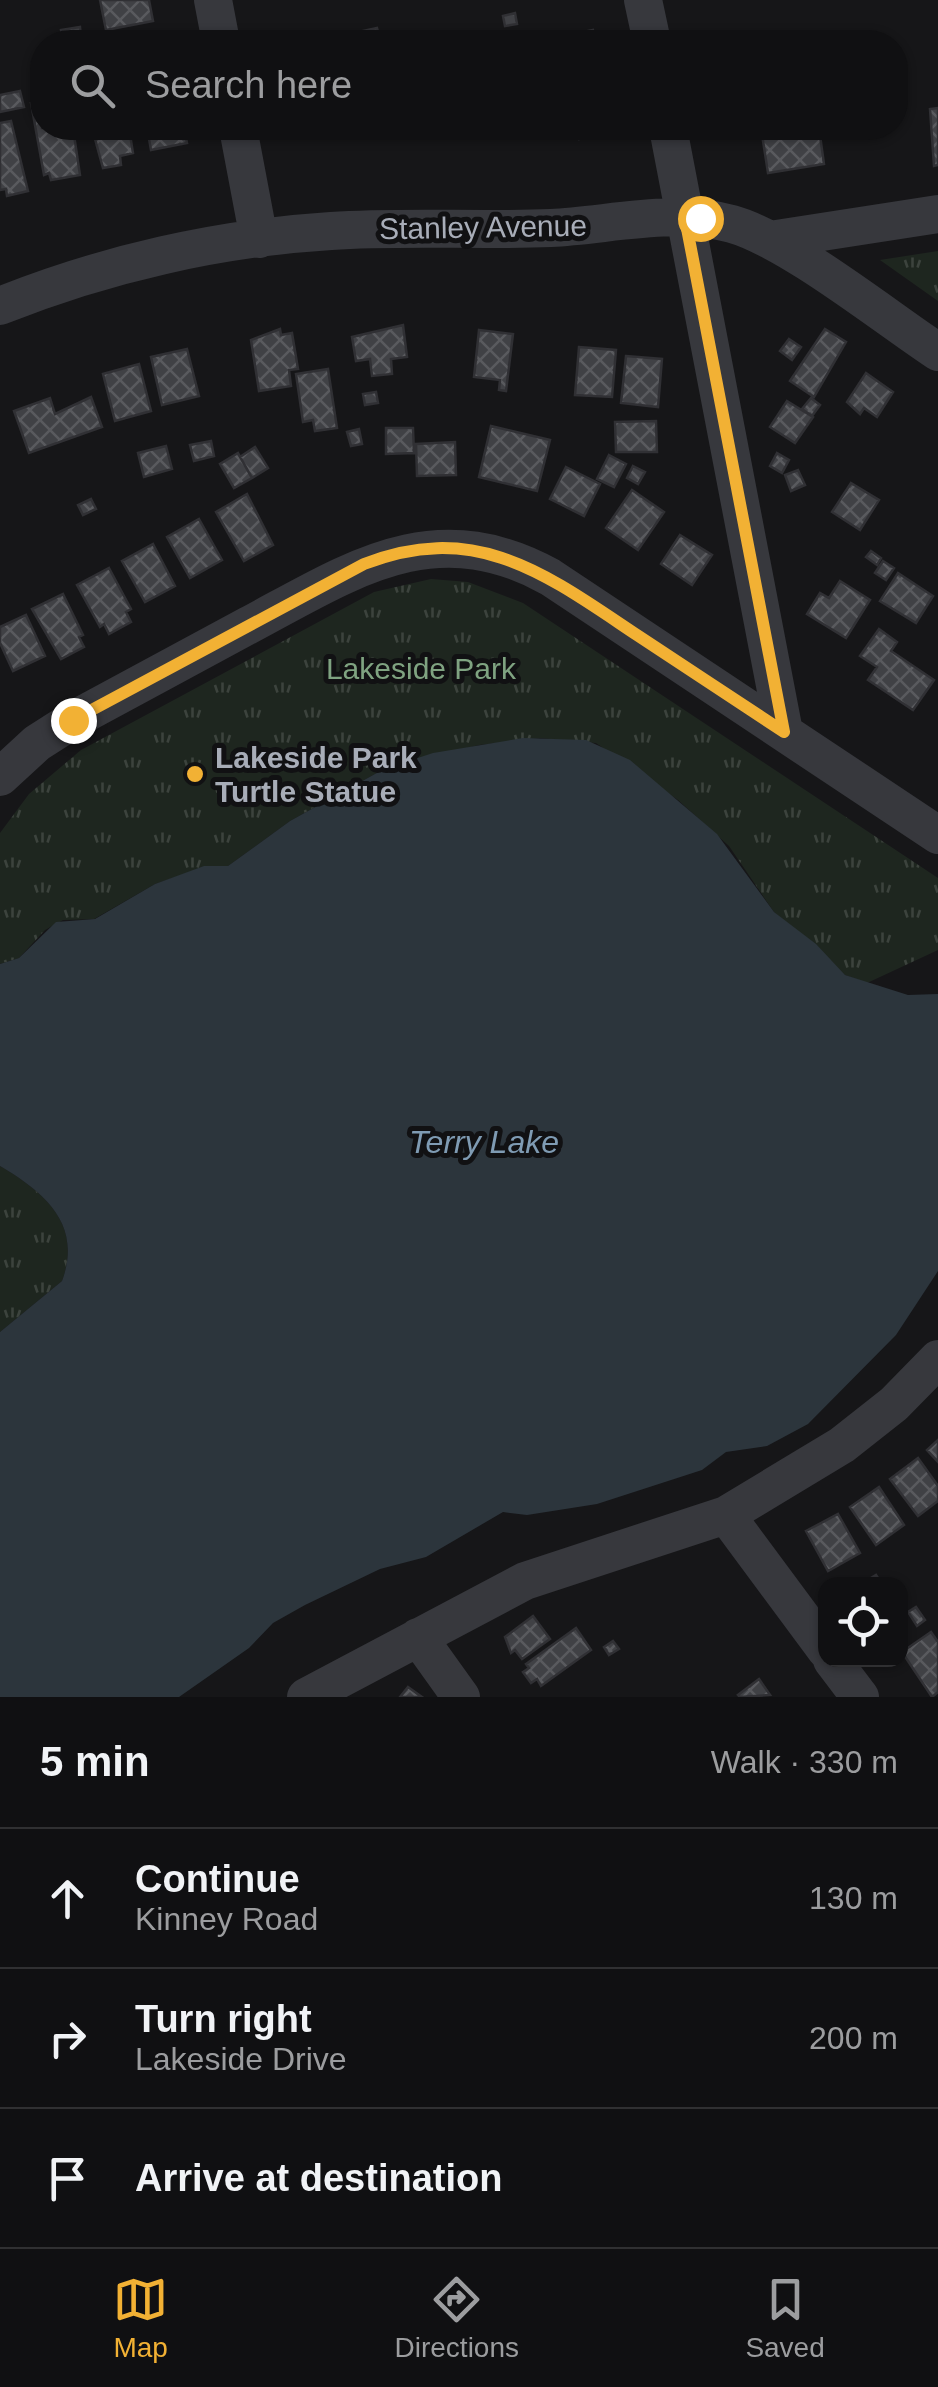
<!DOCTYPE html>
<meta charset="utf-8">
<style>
:root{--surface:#101012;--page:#1e1e20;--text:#f1f3f6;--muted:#9c9d9f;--line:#303032;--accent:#f2b134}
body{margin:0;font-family:Helvetica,sans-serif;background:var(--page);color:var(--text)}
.controls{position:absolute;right:30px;bottom:30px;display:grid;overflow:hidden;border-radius:20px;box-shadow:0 2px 8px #0004}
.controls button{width:90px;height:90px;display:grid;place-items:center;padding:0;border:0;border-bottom:2px solid var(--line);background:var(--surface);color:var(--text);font:50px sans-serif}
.stop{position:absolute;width:30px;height:30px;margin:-22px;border:8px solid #f2b134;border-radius:50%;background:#fff}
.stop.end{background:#f2b134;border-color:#fff;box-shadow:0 2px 10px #0008}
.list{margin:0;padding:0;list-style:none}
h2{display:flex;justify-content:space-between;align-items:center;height:130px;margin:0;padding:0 40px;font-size:42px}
h2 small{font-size:32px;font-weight:400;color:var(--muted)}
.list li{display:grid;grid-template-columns:65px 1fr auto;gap:30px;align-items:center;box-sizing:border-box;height:140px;padding:0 40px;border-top:2px solid var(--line)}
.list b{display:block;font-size:38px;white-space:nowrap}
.list p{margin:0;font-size:32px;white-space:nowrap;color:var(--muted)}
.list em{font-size:32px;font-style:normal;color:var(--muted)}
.icon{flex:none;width:55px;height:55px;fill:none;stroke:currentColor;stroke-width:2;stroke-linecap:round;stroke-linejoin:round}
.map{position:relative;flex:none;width:938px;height:1697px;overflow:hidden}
.search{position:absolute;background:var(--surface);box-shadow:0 2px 8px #0004;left:30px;right:30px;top:30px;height:110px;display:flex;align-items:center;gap:25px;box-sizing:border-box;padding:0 35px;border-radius:40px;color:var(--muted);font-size:38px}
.sheet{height:550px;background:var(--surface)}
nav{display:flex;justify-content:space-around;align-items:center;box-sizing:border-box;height:140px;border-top:2px solid var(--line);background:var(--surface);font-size:28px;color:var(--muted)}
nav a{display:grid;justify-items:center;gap:5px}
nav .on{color:var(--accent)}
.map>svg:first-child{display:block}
.grass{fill:url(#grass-tufts)}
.water{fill:#2c353c}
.building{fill:url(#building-cross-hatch);stroke:#303034;stroke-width:2.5}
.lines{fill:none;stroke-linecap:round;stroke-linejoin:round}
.minor{stroke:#37383d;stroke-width:38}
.route{stroke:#f2b134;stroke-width:12}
.poi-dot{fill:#f2b134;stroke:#111113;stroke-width:4}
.labels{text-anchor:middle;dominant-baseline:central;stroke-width:10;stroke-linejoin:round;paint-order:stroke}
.street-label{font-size:30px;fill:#a8adb8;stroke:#111113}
.park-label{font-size:30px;fill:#7fa381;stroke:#111113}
.poi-label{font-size:30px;font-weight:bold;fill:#a8adb8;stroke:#111113;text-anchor:start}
.water-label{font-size:32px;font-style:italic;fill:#7f9bb3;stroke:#111113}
</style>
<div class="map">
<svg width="938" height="1697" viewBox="0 0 938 1697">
<defs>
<pattern id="grass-tufts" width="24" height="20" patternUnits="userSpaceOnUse" patternTransform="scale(2.5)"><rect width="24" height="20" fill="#1e261f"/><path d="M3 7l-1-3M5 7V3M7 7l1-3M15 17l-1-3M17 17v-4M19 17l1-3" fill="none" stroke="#3c433d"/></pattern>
<pattern id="building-cross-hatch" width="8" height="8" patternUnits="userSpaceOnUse" patternTransform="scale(2.5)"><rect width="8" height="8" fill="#404145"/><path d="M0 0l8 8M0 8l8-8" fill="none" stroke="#595a5e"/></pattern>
</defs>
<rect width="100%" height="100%" fill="#161618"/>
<path class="grass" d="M938 251V301L880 260Z
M431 579 468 582 523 603 938 878V950L867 983 845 975 774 912 729 846 678 800 596 743 540 738 479 745 384 769 290 821 228 866 204 867 155 884 94 919 63 920 45 930 19 958 0 964V833L29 794 81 750 374 592Z
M0 1166C44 1192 83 1224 62 1281L0 1332Z"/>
<path class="water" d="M523 738 586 740 630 760 717 834 774 912 816 944 845 975 908 995 938 994V1271L896 1335 808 1424 767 1446 726 1452 702 1470 597 1504 527 1515 503 1512 426 1557 380 1569 305 1605 273 1623 249 1648 179 1697H0V1332L62 1281C83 1224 44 1192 0 1166V964L19 958 56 922 95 919 155 884 204 866H228L290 821 384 769 433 753Z"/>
<path class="building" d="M100 0H149L153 21 106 30Z
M515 13 517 24 505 26 503 16Z
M80 27 81 37 63 40 61 30Z
M377 28 381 42H351L349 34Z
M593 30 596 42H565L563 36Z
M149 33 151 42H135L133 35Z
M473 33 474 42H446V35Z
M20 91 24 107 0 112V95Z
M42 101V128H73L80 175 51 180 49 173 44 175 31 103Z
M938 108V165L934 166 930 109Z
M11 121 28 191 7 196 6 189 0 190V123Z
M92 128H129L133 153 120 156 121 165 103 168Z
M147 128H184L187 143 151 150Z
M522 128H558L523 133Z
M576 128H613L614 132 579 139Z
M761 128H819L824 164 768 173Z
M403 325 407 357 391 359 392 374 372 376 370 359 356 361 352 337Z
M280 329 281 335 292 333 298 369 289 370 291 386 259 391 251 340Z
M825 329 846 342 814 397 790 381Z
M479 330 513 334 506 391 499 390 500 380 474 377Z
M789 339 801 347 792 360 780 351Z
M579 347 616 350 612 397 575 395Z
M187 349 199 396 162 405 151 357Z
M626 356 662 359 658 407 621 403Z
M139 364 151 411 115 421 103 374Z
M328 369 337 428 315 431 313 420 303 422 296 374Z
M866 373 893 392 877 417 864 408 860 414 847 402Z
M376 392 378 403 365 405 363 394Z
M91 397 102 427 29 453 14 411 50 398 55 414Z
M811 398 820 405 812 416 802 409Z
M787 401 813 417 795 443 770 427Z
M656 421 657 452H616L615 422Z
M491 426 550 440 537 491 479 477Z
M386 428H413L414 453 386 454Z
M359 429 362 444 351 446 347 432Z
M211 441 214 456 194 461 190 445Z
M455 442 456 475 417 476 416 444Z
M166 446 172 469 144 477 138 453Z
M255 447 268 468 252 478 240 457Z
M238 453 252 478 234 488 220 464Z
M777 453 789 460 782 473 770 466Z
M609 455 626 464 614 487 597 479Z
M633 466 645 472 638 484 627 478Z
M566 467 600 484 584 516 550 499Z
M798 470 805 485 791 491 785 475Z
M851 483 879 500 860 530 832 512Z
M632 490 664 512 638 550 606 528Z
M247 494 273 545 244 561 216 512Z
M91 499 96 509 83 515 78 505Z
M199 519 222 560 190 578 167 537Z
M680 535 712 555 692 585 661 564Z
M153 544 175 586 145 602 122 561Z
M871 551 881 558 877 565 866 557Z
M883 561 894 568 886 580 875 573Z
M109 568 131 609 126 612 131 622 109 634 104 624 100 627 77 585Z
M898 573 933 596 916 623 880 601Z
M840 581 870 600 846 638 807 614 820 593 829 598Z
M63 594 83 635 79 637 84 647 61 659 32 609Z
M26 615 45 656 13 671 0 643V627Z
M879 629 897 642 891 651 934 680 913 710 868 680 877 667 860 656Z
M938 1440V1462L927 1450Z
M918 1458 938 1486V1501L918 1516 890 1479Z
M879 1487 904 1525 876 1545 850 1507Z
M838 1514 860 1553 828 1571 806 1531Z
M876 1575 882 1584H861Z
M916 1607 925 1620 917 1626 908 1612Z
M533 1616 550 1639 522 1659 515 1650 511 1653 505 1637Z
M576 1628 591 1650 541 1686 537 1679 531 1683 523 1672 529 1668 526 1664Z
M931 1632 938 1642V1692L932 1697 902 1652Z
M613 1641 619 1649 609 1655 604 1647Z
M759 1679 770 1695 740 1697 738 1695Z
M408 1687 422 1697H400Z"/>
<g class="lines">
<path class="minor" d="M213 0 221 42
M643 0 652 42
M238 128 259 239
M668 128 784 732
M770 240 938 214
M0 306C104 264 219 238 331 231 405 226 478 231 551 228 609 225 676 208 732 224 789 240 885 317 938 352
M0 777 37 743 73 720C132 688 190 657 249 625 352 570 434 513 550 577L938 835
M726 1515 826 1650
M418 1637 461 1697
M832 1660 860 1697
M306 1697 525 1581 726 1515 842 1445 894 1404 938 1359"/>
</g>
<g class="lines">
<path class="route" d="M73 720 364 564C477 520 547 575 637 635 686 667 735 700 784 732L685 218H700"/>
</g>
<circle class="poi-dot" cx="195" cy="774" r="10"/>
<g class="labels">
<g class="street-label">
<text transform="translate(483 227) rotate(-1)">Stanley Avenue</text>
</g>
<g class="park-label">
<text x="421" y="668">Lakeside Park</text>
</g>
<g class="poi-label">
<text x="215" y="757">Lakeside Park<tspan x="215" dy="34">Turtle Statue</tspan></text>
</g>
<g class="water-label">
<text x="484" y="1142">Terry Lake</text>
</g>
</g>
</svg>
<div class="controls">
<button><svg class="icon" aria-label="locate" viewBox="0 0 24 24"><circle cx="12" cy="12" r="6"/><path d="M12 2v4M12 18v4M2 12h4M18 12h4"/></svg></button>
</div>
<div class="stop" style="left:700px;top:218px"></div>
<div class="stop end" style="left:73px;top:720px"></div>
<div class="search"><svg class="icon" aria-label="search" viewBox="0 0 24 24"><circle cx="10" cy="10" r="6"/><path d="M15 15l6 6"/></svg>Search here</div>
</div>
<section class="sheet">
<h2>5 min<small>Walk · 330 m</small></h2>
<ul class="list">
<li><svg class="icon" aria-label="ahead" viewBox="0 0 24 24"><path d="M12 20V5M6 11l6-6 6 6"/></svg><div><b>Continue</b><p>Kinney Road</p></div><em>130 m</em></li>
<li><svg class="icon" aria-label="right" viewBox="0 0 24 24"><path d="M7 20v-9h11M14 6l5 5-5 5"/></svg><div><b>Turn right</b><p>Lakeside Drive</p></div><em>200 m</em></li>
<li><svg class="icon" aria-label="arrive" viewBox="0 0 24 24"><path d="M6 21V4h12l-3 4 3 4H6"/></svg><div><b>Arrive at destination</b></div></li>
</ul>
</section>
<nav>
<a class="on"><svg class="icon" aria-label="map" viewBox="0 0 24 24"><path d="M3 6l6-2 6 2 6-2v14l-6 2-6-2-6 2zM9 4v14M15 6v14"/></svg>Map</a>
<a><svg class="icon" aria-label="directions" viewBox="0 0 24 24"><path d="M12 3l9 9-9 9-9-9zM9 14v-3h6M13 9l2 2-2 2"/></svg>Directions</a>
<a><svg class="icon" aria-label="saved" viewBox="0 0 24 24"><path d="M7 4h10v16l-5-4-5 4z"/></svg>Saved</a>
</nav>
